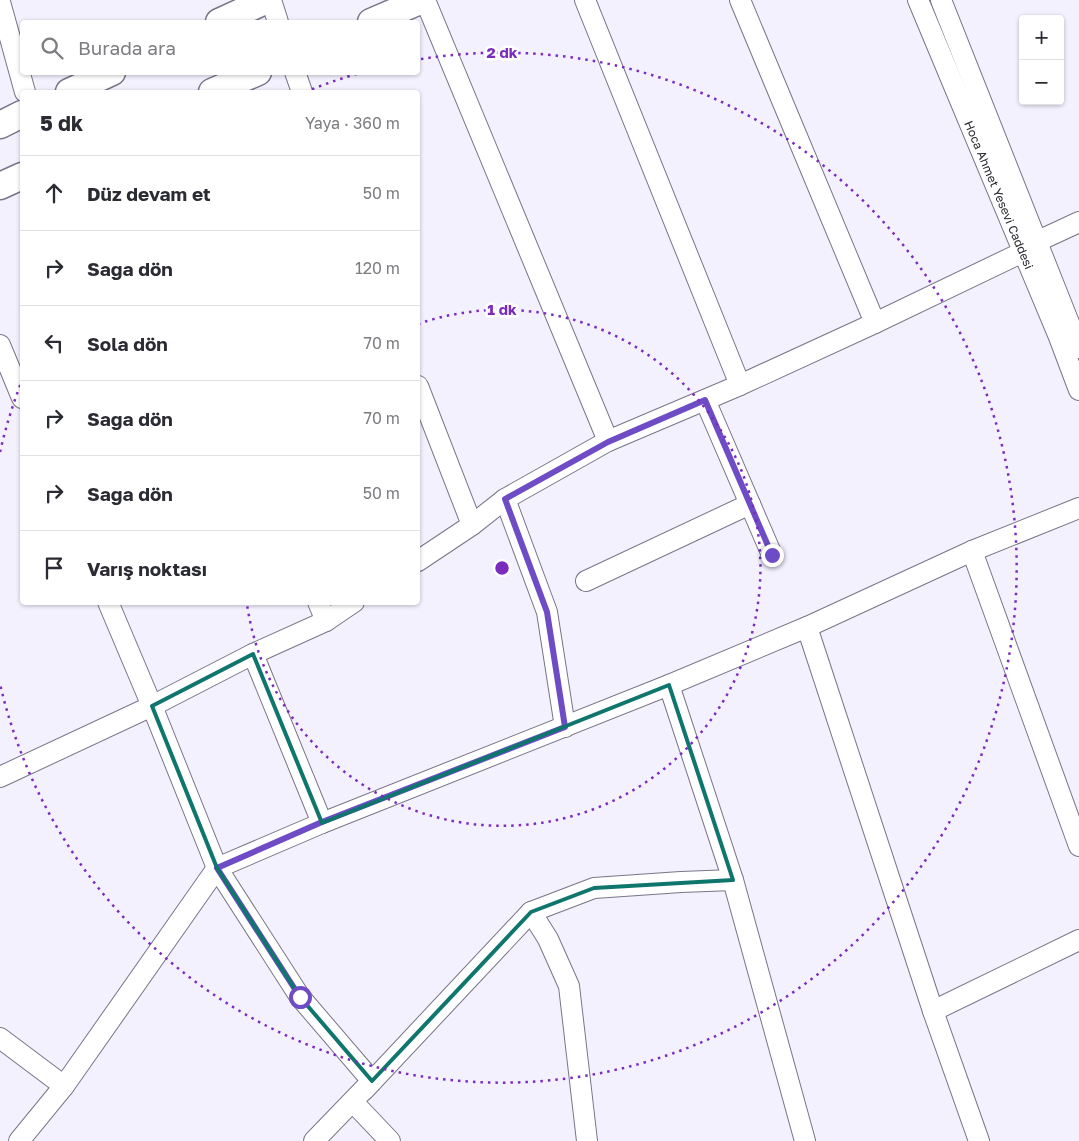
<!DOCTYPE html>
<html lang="tr">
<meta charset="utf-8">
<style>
:root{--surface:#fff;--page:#f7f7f7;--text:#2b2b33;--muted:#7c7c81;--line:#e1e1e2}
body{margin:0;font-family:"Golos Text",sans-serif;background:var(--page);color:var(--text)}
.controls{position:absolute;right:15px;top:15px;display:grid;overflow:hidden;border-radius:5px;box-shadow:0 1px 4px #0004}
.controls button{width:45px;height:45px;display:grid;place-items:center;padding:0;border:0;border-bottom:1px solid var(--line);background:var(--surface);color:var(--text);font:25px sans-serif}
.stop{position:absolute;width:15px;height:15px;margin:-11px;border:4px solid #6e4cc6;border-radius:50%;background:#fff}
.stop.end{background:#6e4cc6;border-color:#fff;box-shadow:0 1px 5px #0008}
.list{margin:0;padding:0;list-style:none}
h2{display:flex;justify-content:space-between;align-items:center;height:65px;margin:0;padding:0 20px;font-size:21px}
h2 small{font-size:16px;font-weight:400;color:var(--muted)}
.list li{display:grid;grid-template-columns:32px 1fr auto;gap:15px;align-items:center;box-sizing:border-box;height:75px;padding:0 20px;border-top:1px solid var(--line)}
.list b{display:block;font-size:19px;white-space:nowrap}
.list em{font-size:16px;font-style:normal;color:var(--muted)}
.icon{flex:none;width:28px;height:28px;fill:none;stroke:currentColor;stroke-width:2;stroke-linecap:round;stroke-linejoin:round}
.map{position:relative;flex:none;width:1079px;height:1141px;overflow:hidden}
.search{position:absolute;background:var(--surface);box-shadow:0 1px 4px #0004;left:20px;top:20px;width:400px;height:55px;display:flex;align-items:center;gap:12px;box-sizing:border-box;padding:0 18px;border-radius:5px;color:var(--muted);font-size:19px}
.panel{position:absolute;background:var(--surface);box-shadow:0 1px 4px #0004;left:20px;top:90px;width:400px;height:515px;border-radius:5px}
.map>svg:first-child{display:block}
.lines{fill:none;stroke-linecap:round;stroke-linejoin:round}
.minor-casing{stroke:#797589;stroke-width:22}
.major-casing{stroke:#797589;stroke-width:29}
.minor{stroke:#fff;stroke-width:20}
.major{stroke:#fff;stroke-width:26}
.route{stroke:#6e4cc6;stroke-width:6}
.marked{fill:none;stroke:#0f766e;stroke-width:4;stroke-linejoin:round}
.ring{fill:none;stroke:#7b2cbf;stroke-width:2.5;stroke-dasharray:2.5 5}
.labels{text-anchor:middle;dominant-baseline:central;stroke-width:5;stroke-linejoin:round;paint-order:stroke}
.street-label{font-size:12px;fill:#28272f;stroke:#fff}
.centre{fill:#7b2cbf;stroke:#fff;stroke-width:2.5}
.ring-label{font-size:15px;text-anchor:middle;font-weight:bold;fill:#7b2cbf;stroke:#fff;stroke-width:5;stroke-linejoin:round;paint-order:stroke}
</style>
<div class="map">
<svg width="1079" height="1141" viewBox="0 0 1079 1141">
<rect width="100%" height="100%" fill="#f3f1fe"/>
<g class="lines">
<defs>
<g id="minor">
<path d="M271 0 278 22"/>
<path d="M425 0 608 441"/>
<path d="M585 0 740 385"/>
<path d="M740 0 875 323"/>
<path id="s1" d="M918 0 1059 337 1079 390"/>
<path d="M941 0 1079 348"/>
<path d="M0 2 25 92"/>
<path d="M295 72 302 92"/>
<path d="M0 345 22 398"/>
<path d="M418 386 472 525"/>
<path d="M705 400 772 555"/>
<path d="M505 499 547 612 565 727"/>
<path d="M972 551 1079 846"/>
<path d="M418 561 472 525 505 499 608 441 740 385 875 323 1023 252 1036 242 1079 222"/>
<path d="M586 581 750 504"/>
<path d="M108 602 152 706 217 868 300 997 372 1081 314 1141"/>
<path d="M318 602 326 621"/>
<path d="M807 627 933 1011 979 1141"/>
<path d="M253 654 322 823"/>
<path d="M669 685 733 880 805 1141"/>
<path d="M0 777 152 706 253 654 326 621 354 602"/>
<path d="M531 912 548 939 569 986 587 1141"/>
<path d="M933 1011 1079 940"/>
<path d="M0 1038 64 1086"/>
<path d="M364 1090 531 912 594 888 681 882 733 880"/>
<path d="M353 1102 390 1141"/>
<path d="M19 1141 64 1086 217 868 322 823 669 685 807 627 972 551 1079 508"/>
</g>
<path id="major" d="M219 22 267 0
M371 22 422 0
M69 92 112 72
M212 92 258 72
M0 125 22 114
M0 186 22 176"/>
</defs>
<use href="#minor" class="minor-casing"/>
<use href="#major" class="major-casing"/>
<use href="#minor" class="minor"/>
<use href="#major" class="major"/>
</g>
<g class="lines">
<path class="route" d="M300 997 217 868 322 822 565 727 547 612 505 499 608 442 705 400 772 555"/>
</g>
<path class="marked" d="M253 654 322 823 669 685 733 880 594 888 531 912 372 1081 300 997 217 868 152 706Z"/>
<g class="ring">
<path d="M418 324A258 258 0 1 1 247 604"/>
<path d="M0 452A515 515 0 0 1 21 383M305 92A515 515 0 0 1 360 73M421 59A515 515 0 1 1 0 684"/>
</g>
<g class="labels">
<g class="street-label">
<text stroke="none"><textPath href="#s1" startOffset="211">Hoca Ahmet Yesevi Caddesi</textPath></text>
</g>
</g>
<circle cx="502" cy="568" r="8" class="centre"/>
<g class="ring-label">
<text x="502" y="58">2 dk</text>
<text x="502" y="315">1 dk</text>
</g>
</svg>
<div class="controls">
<button>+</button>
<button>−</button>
</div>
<div class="stop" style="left:300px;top:997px"></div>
<div class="stop end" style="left:772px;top:555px"></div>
<div class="search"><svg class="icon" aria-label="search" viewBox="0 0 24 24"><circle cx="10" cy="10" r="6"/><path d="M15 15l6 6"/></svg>Burada ara</div>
<section class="panel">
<h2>5 dk<small>Yaya · 360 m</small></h2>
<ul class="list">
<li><svg class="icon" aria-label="ahead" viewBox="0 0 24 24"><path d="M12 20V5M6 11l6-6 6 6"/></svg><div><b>Düz devam et</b></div><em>50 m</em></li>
<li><svg class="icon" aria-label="right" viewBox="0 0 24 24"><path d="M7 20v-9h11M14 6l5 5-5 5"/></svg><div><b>Sağa dön</b></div><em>120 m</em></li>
<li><svg class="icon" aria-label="left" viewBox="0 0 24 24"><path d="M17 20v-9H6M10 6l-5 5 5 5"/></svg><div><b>Sola dön</b></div><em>70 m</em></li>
<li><svg class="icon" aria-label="right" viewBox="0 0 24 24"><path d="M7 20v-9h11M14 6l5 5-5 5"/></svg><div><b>Sağa dön</b></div><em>70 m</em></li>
<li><svg class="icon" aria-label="right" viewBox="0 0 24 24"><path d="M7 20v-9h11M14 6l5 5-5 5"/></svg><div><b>Sağa dön</b></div><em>50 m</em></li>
<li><svg class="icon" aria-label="arrive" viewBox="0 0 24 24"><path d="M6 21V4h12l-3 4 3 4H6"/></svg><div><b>Varış noktası</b></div></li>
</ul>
</section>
</div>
